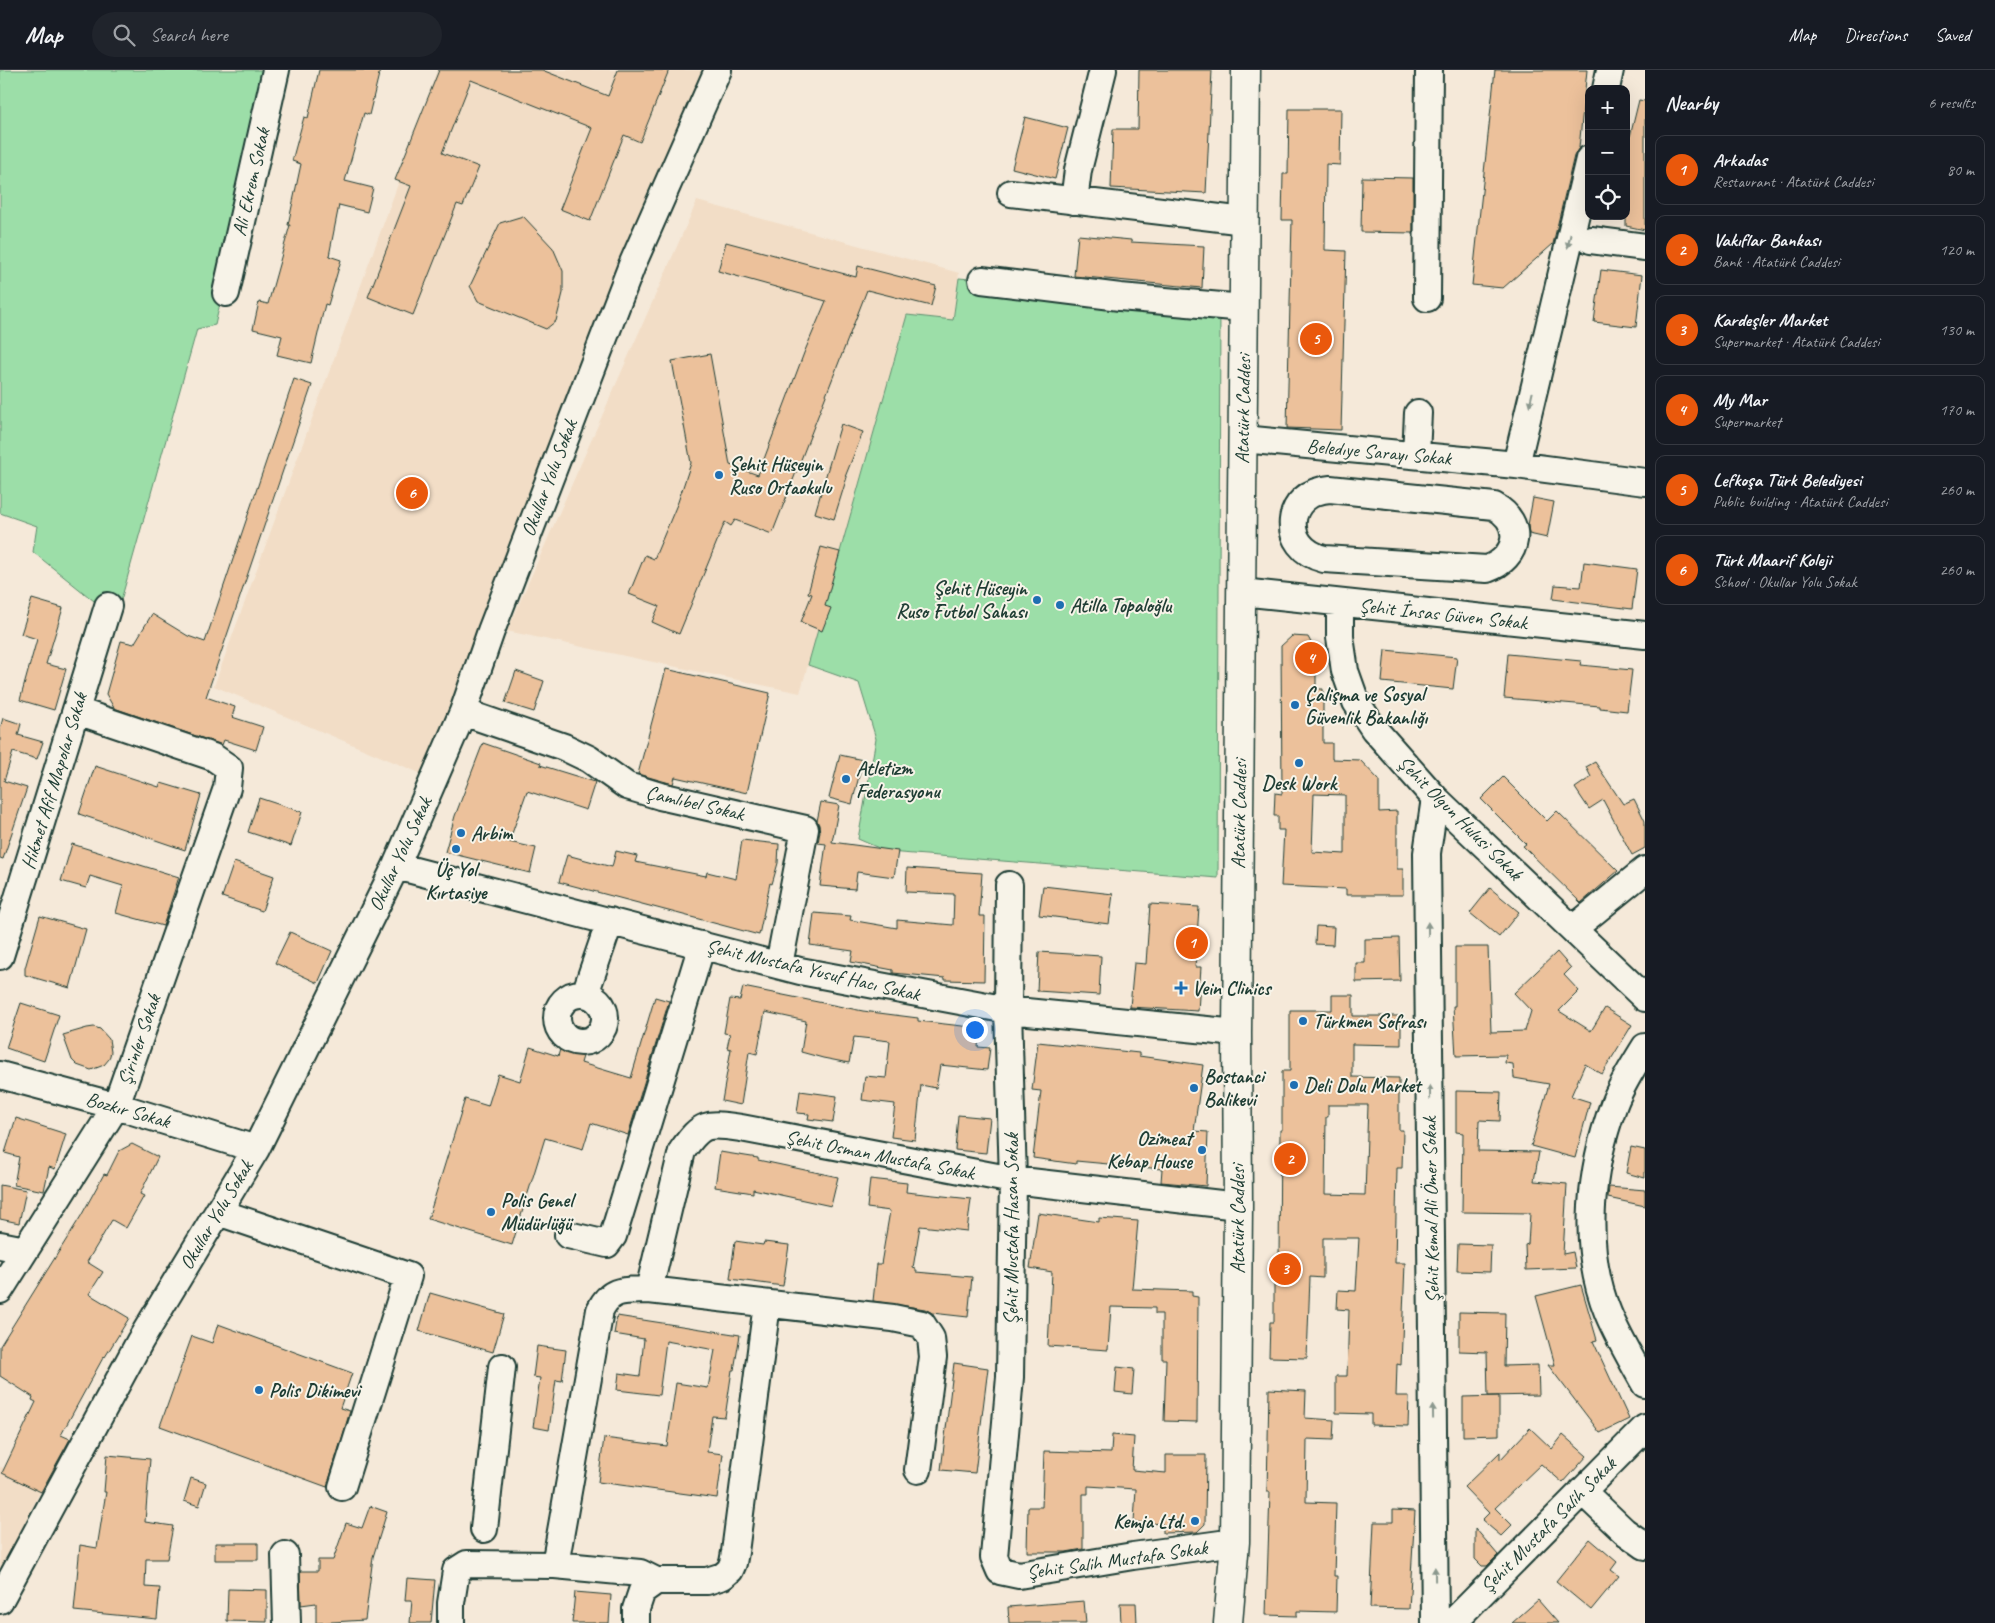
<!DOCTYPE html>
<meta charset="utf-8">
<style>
:root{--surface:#171b24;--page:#20242c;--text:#f1f3f6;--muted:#9ea1a6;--line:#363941;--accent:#ea580c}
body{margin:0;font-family:Caveat,sans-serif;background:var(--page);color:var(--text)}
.controls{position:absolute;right:15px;top:15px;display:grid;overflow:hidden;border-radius:10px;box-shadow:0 5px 20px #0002}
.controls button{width:45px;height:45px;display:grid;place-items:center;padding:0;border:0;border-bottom:1px solid var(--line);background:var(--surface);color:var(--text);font:25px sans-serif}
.you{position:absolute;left:974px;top:959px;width:18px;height:18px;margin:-12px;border:4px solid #fff;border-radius:50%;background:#1a73e8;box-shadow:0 0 0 8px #1a73e833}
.badge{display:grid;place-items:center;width:32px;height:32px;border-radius:50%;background:var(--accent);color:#fff;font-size:16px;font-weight:700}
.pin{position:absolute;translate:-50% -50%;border:2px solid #fff;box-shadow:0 1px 5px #0006}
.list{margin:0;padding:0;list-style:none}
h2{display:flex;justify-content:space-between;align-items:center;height:65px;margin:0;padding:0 20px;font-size:21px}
h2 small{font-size:16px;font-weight:400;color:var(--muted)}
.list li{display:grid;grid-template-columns:32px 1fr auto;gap:15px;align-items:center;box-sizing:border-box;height:70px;margin:0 10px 10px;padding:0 10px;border:1px solid var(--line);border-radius:10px}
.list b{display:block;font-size:19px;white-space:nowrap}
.list p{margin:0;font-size:16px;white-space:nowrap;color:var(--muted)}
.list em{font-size:16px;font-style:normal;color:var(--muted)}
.icon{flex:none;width:28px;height:28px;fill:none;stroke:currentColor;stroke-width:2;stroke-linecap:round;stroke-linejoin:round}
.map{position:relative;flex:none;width:1645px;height:1553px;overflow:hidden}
header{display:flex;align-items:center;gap:30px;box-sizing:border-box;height:70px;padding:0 25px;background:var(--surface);border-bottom:1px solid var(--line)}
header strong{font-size:24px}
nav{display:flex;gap:28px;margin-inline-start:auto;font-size:18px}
.search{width:350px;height:45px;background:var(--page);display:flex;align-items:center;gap:12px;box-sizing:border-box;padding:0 18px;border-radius:28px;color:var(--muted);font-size:19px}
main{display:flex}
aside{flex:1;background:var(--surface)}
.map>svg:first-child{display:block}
.built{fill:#f2ddc6}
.green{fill:#9cdea8;stroke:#5e8e6e}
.building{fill:#ecc19b;stroke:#1f3d34;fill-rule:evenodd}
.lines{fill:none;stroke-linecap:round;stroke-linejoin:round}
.minor-casing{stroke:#1f3d34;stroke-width:30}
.major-casing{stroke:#1f3d34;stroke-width:31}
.minor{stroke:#f7f3e8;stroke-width:26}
.major{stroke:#f7f3e8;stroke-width:28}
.oneway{fill:#8b988e}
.poi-dot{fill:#1f6fb2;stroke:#f7f3e8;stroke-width:2}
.labels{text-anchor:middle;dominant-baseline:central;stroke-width:4;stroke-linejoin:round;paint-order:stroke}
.street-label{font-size:20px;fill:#1f3d34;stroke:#f7f3e8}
.poi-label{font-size:20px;font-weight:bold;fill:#1f3d34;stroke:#f7f3e8;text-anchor:start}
</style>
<header>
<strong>Map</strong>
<div class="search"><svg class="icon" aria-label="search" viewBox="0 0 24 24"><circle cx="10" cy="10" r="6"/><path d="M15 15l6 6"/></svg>Search here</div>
<nav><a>Map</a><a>Directions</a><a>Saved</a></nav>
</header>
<main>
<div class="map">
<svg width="1645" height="1553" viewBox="0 0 1645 1553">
<rect width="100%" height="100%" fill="#f5e9d9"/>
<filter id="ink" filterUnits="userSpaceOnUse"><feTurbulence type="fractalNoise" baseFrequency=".02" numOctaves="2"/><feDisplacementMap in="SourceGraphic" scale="10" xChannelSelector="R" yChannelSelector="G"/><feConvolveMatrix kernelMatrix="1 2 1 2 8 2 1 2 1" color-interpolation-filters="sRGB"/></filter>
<g filter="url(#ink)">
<path class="built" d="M437 0H714L422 704 214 616 405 95Z
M697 131 959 203 953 250 907 245 800 623 507 561Z
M0 1397 47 1408 0 1502Z"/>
<path class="green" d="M0 0H274L215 255 197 259 118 541 99 535 33 482 37 456 0 443Z
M959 208 1220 232 1218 808 888 782 858 769 876 669 874 662 859 613 808 595 907 245 953 250Z"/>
<path class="building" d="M319 0H380L369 45 364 43 345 111 373 118 367 142 339 135 329 186 341 190 328 235 325 234 311 293 277 285 282 266 253 259 259 232 268 234 290 155H288L301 94 292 91 304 47 308 48Z
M439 0H542L608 26 618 0H669L640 72 624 65 590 151 560 139 592 58 471 10 442 83 479 97 463 136 457 134 413 245 368 227 411 116 395 110Z
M1139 0H1212L1206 123 1111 118 1113 59H1138Z
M1495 0H1587L1579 78 1574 86 1553 174 1503 218 1472 215Z
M1639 30 1645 31V160L1626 156V83Z
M1289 39H1341L1340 95 1326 94 1325 180 1346 181 1341 360 1287 358 1292 150H1282L1283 104H1288Z
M1025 47 1068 58 1055 109 1012 98Z
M1362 107 1413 108V163L1361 162Z
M523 146 553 178 563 201V223L556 251 546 259 478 231 470 216 500 153Z
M1078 165 1131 170V172L1204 176 1202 218 1074 206Z
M726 172 856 207 858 196 936 216 931 236 867 220 772 464 735 450 731 456 725 452 679 564 652 552 659 536 629 524 645 485 654 489 678 432 691 393 672 291 710 284 730 395 758 405 804 283 826 231 718 201Z
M1601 200 1642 205 1636 257 1594 252Z
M294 309 312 315 206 627 235 637 232 647 263 657 256 680 224 670 222 675 114 638 106 624 121 571 134 574 152 544 188 566 205 572Z
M841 354 863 362 845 407H847L834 449 815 443Z
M1533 428 1554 432 1547 468 1529 464 1528 455Z
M821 477 840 482 825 536 831 538 822 561 801 552 812 524 808 523Z
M1584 492 1637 499 1632 539 1553 529 1555 515 1581 517Z
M32 529 63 538 46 594 66 599 54 640 20 630 37 569 21 564Z
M1292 566 1308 567 1316 582V619H1323V673H1332V689L1360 690 1379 710V742L1397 741V799H1403V825H1346V819L1281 816 1284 760H1278V746H1274L1275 723 1282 724 1281 576ZM1314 724 1345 725V784L1312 782Z
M1385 580 1457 587 1453 619 1382 612Z
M1508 584 1581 591 1580 595 1632 600 1627 641 1600 638V636L1504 628Z
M666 599 770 623 747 723 675 707 673 714 638 704Z
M516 601 544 611 534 642 505 633Z
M3 648 21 654 18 665 43 672 37 689 13 682 4 711 27 718 3 789 0 788V659Z
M483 673 541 693 540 695 595 712 586 740 527 721 509 772 536 778 530 803 445 782 455 746Z
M840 685 863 690 852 734 829 728Z
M1595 692 1623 734 1634 729 1645 751V778L1632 785 1603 730 1589 739 1575 718 1591 707 1586 697Z
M95 696 159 717 161 713 201 725 185 780 79 744Z
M1503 707 1547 751 1557 741 1618 801 1581 833 1523 776 1526 774 1481 729Z
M259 728 302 742 291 776 248 762Z
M821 732 839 735 832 772 898 781 894 807 857 802 855 819 820 816 826 774 818 773 820 761 817 751Z
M742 770 779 774 778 793 772 814 770 813 759 865 559 812 567 785 612 797 616 781 637 786 635 792 706 806 707 802 736 809Z
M72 774 179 807 163 856 116 843 123 816 90 806 86 818 61 811Z
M234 792 274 806 262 841 222 827Z
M907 798 982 803 979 846H985L984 911 945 910V908L893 903V900L851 892 853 881 810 875 814 843 851 846 850 850 897 858V850L953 855 954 824 906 822Z
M1043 816 1113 824 1109 854 1039 845Z
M1490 818 1519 842 1499 867 1470 843Z
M1150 834 1199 837 1195 897H1201L1198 941 1130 937 1134 893 1146 894Z
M40 846 86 859 70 918 25 905V898Z
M1316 856 1334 857 1333 875 1315 874Z
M290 862 332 881 318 913 275 893Z
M1399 868 1400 911 1356 912V893H1365V869Z
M1455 877H1488L1491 962 1525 961 1531 941 1514 923 1557 882 1571 898 1564 905 1579 921 1559 941 1591 961 1605 938 1632 955 1602 1004 1585 994 1571 1026 1590 1032 1575 1088 1531 1076 1549 1014 1514 1008 1513 994 1505 993 1506 985 1456 986 1453 936H1455Z
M1039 882 1101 886 1099 925 1037 921Z
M743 917 863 941 918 948V951L980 958 978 977 990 978 987 1000 940 995 936 1018 921 1015 915 1070 891 1067 895 1034 862 1030 865 1006 886 1008 890 971 854 967 849 993 823 988 801 982 806 951 765 942 757 984 749 982 741 1035 722 1031 731 979 727 978 730 964 724 963 730 929 740 930Z
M1332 925H1353V946H1401V975L1352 974V1007L1399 1008V1060H1403L1402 1098H1397L1395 1193H1405L1401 1295 1397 1294 1396 1326H1409L1408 1356 1371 1355V1344L1336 1343V1306H1347L1349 1240 1337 1239 1338 1220 1356 1221 1359 1168H1323V1208L1310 1207 1307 1288 1269 1287 1270 1252H1274V1189H1279L1280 1060H1282V1001H1290V940H1332ZM1328 1035H1368L1365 1125 1325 1124 1326 1047H1328Z
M655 927 669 931 628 1065 591 1053 583 1079 545 1068 512 1175 428 1149 465 1029 488 1036 498 1004 520 1011 530 977 558 986 568 953 591 959 581 993 631 1008Z
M21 933 59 945 44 991 6 978Z
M94 957 100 959 109 969 111 982 109 989 104 995 91 1000 77 995 72 990 63 965 87 958Z
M1038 972 1139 983V986L1203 995 1194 1061 1208 1062 1206 1116 1161 1112 1162 1099 1076 1091V1094L1033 1088 1041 1021 1032 1020Z
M800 1021 837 1026 833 1052 808 1049 809 1044 797 1043Z
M1456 1021 1501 1022 1500 1051 1479 1050 1478 1081 1539 1082 1534 1111 1567 1114 1563 1184 1573 1182 1576 1198 1526 1200 1525 1175 1528 1174 1530 1143 1462 1142 1463 1063 1456 1062Z
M958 1045 990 1048 986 1083 955 1080Z
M16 1048 66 1064 55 1099 49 1097 44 1121 14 1115 19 1087 5 1083Z
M132 1074 158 1087 140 1124 144 1126 126 1158 112 1150 87 1192 103 1202 89 1224 129 1248 105 1287 104 1286 61 1365 70 1369 41 1422 2 1403 36 1332 32 1330 33 1327 0 1306V1276L81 1146 104 1104 107 1105 119 1081Z
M1631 1077 1645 1080V1108L1626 1103Z
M720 1082 758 1088V1090L838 1107 831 1136 753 1119V1123L715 1117Z
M870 1109 907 1113 906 1122 971 1129 967 1161 920 1156 913 1198 916 1199V1202L972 1207 968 1247 932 1243 925 1239 873 1231 877 1194H881L890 1141 867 1138Z
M0 1115 26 1120 19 1153 0 1149Z
M1609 1117 1645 1120V1136L1608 1128Z
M1038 1143 1099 1152V1148L1138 1151 1132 1219 1192 1221V1226L1198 1227 1197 1352 1164 1351 1166 1289H1162V1244H1155V1238L1111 1237 1108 1280 1048 1276 1052 1202 1030 1198Z
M735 1171 763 1175 764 1172 789 1175 783 1216 730 1209Z
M1458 1174 1491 1175 1490 1202 1457 1201Z
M1581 1215 1597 1270 1593 1271 1629 1349 1600 1363 1548 1295H1555L1536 1226Z
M430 1223 504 1244 493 1282 419 1261Z
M1459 1242 1505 1243 1504 1296 1538 1295 1539 1325 1488 1326 1487 1282 1459 1281Z
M617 1246 740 1265 734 1300H732L725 1347 712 1346 707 1382 723 1384 717 1428 598 1412 604 1368 667 1376 676 1313 708 1318 715 1280 666 1271 659 1325 617 1320 619 1303 640 1306 644 1269 614 1264Z
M218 1254 352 1303 340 1338 350 1341 327 1417 160 1356 192 1266 212 1273Z
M537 1276 566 1280 562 1311 556 1310 549 1360 533 1357 540 1308 533 1307Z
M954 1293 988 1298 975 1403 941 1400Z
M1117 1297 1134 1299 1132 1324 1115 1322Z
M1269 1319 1306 1321 1305 1348 1334 1350 1333 1370 1307 1369 1306 1432 1336 1433 1334 1506H1337L1336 1542 1297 1541V1546L1266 1545 1270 1422H1267Z
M1499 1326V1365L1463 1366V1327Z
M1530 1358 1552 1379 1563 1365 1587 1386 1563 1413 1541 1394 1495 1438 1512 1455 1501 1466 1482 1450 1489 1443 1464 1417 1500 1382V1390Z
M1112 1365 1134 1367 1132 1400 1166 1403V1385H1206L1205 1454 1197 1462 1163 1463V1454L1134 1452 1136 1419 1088 1416V1424H1083V1479L1066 1482H1027L1028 1437H1042L1044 1381 1111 1383Z
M107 1385 150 1389 145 1452 173 1456 167 1489H146L145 1517 160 1518 157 1549 74 1541 80 1475 97 1478 106 1422H104Z
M191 1408 206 1413 199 1436 184 1431Z
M370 1436 387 1442 373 1487 365 1550 316 1553V1533L301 1535 300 1501H318V1490H333L346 1453 362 1458Z
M1393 1440 1415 1441 1409 1539 1370 1538 1374 1452H1393Z
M1475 1458 1498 1485 1487 1496H1482L1475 1489Z
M1590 1469 1617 1492 1611 1500 1619 1506 1591 1540 1556 1511Z
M215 1473H258V1490H215Z
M407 1508 435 1510 431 1553H410L412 1530H405Z
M228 1519 267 1520V1552L227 1551Z
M575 1522 611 1525 609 1553H572Z
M1538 1530 1558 1553H1512Z
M1084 1531 1086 1553H1009L1008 1537Z
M1120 1533H1136L1137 1553H1121Z"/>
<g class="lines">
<defs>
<path id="minor" d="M1606 19 1610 0
M1011 123 1245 151
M1074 131 1078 100 1103 0
M1591 170 1645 177
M982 210 1120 227 1244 238
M226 223 276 0
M1427 228 1429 0
M1243 369 1516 395 1645 412
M1416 385 1418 343
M1516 395 1589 89
M1330 419 1494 436C1525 453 1519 488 1487 499L1324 489C1279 478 1284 422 1330 419Z
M1241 522 1645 565
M1340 533V567L1345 601 1356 632 1374 659 1435 728 1645 928
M463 642 564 677 589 689 627 716 660 726 805 759 779 895
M1435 728 1427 783 1435 1553
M396 796 800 901 1008 940 1237 963
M1009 815 1008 940 1013 1110 1010 1307 994 1487 1000 1501 1019 1505 1133 1486 1235 1472
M1573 859 1645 800
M0 886 108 536
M585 924 610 851
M557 948a24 24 0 1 1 48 0a24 24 0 1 1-48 0Z
M1645 977C1634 995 1621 1015 1614 1034 1590 1099 1581 1177 1608 1243 1618 1267 1632 1291 1645 1314
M0 1005 116 1036 256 1079
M218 1142 408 1206 342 1417
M568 1165 607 1174 613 1166 702 875
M0 1175 25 1180
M0 1220 116 1036 227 718 229 698 213 687 77 641
M649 1220 682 1081C702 1052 707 1053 741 1058L1013 1110 1238 1136
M1582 1421 1624 1461 1645 1476
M484 1459 502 1297
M285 1485 287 1553
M555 1495 600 1240C611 1217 626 1221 649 1220L893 1248 922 1254 931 1268 933 1287 918 1400
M0 1530 140 1271 256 1079 396 796 463 642 491 561 632 195 718 0
M451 1553V1533L456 1501 467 1494 555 1495 640 1503 656 1511H707L723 1506 730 1500 733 1493 735 1482 767 1234
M636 1553V1539L642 1521 656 1511
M1452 1553 1645 1358"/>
<path id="major" d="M1228 1553 1235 1472 1238 1136 1237 963 1246 0"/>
</defs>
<use href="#minor" class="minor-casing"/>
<use href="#major" class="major-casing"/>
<use href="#minor" class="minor"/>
<use href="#major" class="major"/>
</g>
<defs><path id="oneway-solid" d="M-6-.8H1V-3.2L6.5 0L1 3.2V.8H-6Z" transform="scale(1.25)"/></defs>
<g class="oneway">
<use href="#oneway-solid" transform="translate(1569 171) rotate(103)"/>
<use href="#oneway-solid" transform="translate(1531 329) rotate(103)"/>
<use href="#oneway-solid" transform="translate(1428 859) rotate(-91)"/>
<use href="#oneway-solid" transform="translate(1430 1022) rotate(-91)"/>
<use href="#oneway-solid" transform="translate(1433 1342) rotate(-91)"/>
<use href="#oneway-solid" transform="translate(1435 1504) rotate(-91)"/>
</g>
</g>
<g class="poi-dot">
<circle cx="719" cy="405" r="5"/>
<circle cx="1037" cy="530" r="5"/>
<circle cx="1060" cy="535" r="5"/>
<circle cx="1295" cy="635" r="5"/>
<circle cx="1299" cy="693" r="5"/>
<circle cx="846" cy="709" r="5"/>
<circle cx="461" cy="763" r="5"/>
<circle cx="456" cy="779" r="5"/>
<path d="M1178.5 910.5h5v5h5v5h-5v5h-5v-5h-5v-5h5z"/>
<circle cx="1303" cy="951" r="5"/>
<circle cx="1294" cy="1015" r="5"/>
<circle cx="1194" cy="1018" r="5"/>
<circle cx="1202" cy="1080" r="5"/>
<circle cx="491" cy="1142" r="5"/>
<circle cx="259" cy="1320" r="5"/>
<circle cx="1195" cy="1451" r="5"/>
</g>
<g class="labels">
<g class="street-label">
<text transform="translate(251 112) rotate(-77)">Ali Ekrem Sokak</text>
<text transform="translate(1243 339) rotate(-89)">Atatürk Caddesi</text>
<text transform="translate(1379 382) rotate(5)">Beledıye Sarayı Sokak</text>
<text transform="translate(549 408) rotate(-69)">Okullar Yolu Sokak</text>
<text transform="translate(1443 544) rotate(6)">Şehit İnsas Güven Sokak</text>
<text transform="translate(54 711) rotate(-73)">Hikmet Afif Mapolar Sokak</text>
<text transform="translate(695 733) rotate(13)">Çamlıbel Sokak</text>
<text transform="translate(1239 744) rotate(-89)">Atatürk Caddesi</text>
<text transform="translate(1460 748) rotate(45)">Şehit Olgun Hulusi Sokak</text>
<text transform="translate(400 784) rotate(-65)">Okullar Yolu Sokak</text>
<text transform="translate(813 900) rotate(13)">Şehit Mustafa Yusuf Hacı Sokak</text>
<text transform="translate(139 970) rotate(-71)">Şirinler Sokak</text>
<text transform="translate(128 1040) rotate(16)">Bozkır Sokak</text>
<text transform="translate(880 1085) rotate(11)">Şehit Osman Mustafa Sokak</text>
<text transform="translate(1431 1140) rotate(-91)">Şehit Kemal Ali Ömer Sokak</text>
<text transform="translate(216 1145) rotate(-59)">Okullar Yolu Sokak</text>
<text transform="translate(1237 1149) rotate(-90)">Atatürk Caddesi</text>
<text transform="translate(1011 1159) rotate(-90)">Şehit Mustafa Hasan Sokak</text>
<text transform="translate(1548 1455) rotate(-45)">Şehit Mustafa Salih Sokak</text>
<text transform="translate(1117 1490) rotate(-8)">Şehit Salih Mustafa Sokak</text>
</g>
<g class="poi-label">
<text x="729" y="394">Şehit Hüseyin<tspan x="729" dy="23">Ruso Ortaokulu</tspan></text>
<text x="1027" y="518" text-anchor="end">Şehit Hüseyin<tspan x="1027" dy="23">Ruso Futbol Sahası</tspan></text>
<text x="1070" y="535">Atilla Topaloğlu</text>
<text x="1305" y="624">Çalişma ve Sosyal<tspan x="1305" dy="23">Güvenlik Bakanlığı</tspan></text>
<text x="856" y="698">Atletizm<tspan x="856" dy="23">Federasyonu</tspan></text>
<text x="1299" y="713" text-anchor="middle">Desk Work</text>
<text x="471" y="763">Arbim</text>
<text x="456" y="799" text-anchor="middle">Üç Yol<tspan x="456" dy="23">Kırtasiye</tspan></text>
<text x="1192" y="918">Vein Clinics</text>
<text x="1313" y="951">Türkmen Sofrası</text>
<text x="1204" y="1006">Bostanci<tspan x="1204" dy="23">Balikevi</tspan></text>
<text x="1304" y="1015">Deli Dolu Market</text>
<text x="1192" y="1068" text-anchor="end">Ozimeat<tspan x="1192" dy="23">Kebap House</tspan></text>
<text x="501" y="1130">Polis Genel<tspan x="501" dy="23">Müdürlüğü</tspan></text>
<text x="269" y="1320">Polis Dikimevi</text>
<text x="1185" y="1451" text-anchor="end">Kemja Ltd.</text>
</g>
</g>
</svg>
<div class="controls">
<button>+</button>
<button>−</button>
<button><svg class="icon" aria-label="locate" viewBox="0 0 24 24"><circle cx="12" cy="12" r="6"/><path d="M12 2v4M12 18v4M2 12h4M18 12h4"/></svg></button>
</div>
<div class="you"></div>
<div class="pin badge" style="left:1192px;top:873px">1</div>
<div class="pin badge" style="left:1290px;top:1089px">2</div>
<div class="pin badge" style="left:1285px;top:1199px">3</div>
<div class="pin badge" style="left:1311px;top:588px">4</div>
<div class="pin badge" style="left:1316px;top:269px">5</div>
<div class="pin badge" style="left:412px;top:423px">6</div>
</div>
<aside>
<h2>Nearby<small>6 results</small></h2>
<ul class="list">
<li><span class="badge">1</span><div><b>Arkadas</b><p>Restaurant · Atatürk Caddesi</p></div><em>80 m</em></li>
<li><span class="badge">2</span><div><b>Vakıflar Bankası</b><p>Bank · Atatürk Caddesi</p></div><em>120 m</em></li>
<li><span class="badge">3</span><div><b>Kardeşler Market</b><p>Supermarket · Atatürk Caddesi</p></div><em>130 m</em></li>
<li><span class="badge">4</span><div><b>My Mar</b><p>Supermarket</p></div><em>170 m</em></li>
<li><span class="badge">5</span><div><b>Lefkoşa Türk Belediyesi</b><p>Public building · Atatürk Caddesi</p></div><em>260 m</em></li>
<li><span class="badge">6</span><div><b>Türk Maarif Koleji</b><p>School · Okullar Yolu Sokak</p></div><em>260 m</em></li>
</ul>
</aside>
</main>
